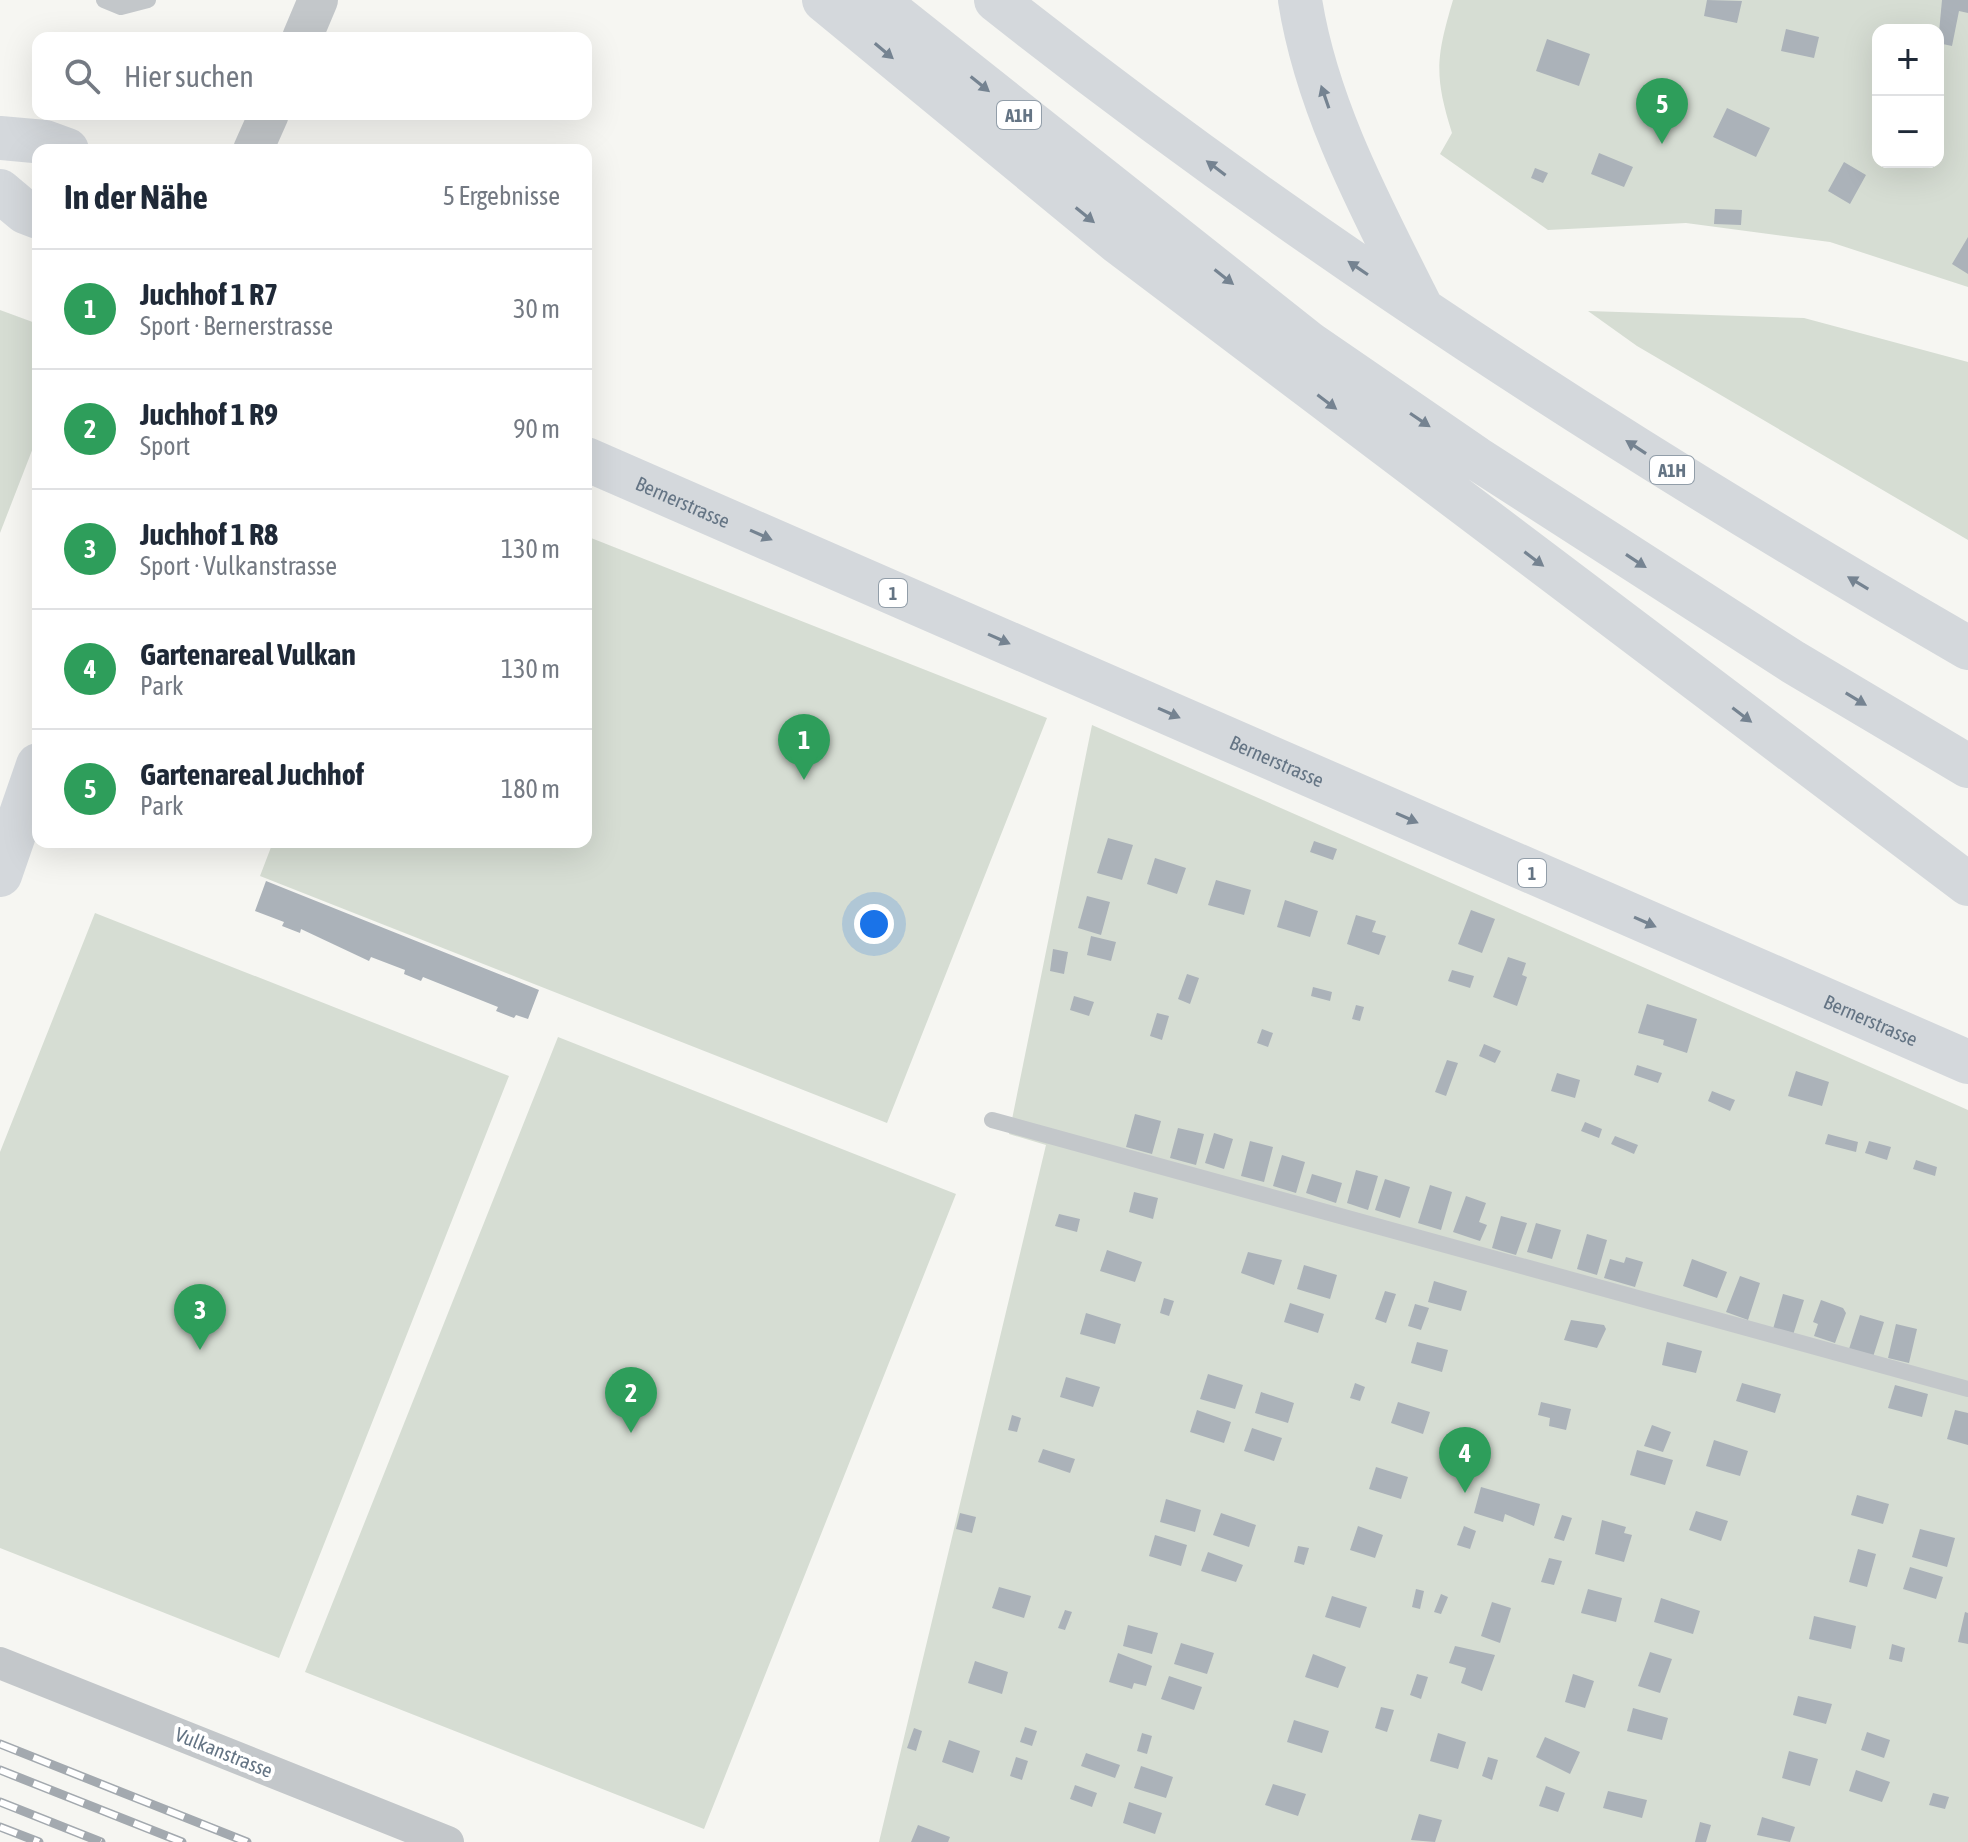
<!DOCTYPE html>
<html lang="de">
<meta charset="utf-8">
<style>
:root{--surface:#fff;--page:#f2f2f3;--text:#1f2937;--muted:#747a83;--line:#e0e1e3;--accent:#e65d22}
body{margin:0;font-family:"Asap Condensed",sans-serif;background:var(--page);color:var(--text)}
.controls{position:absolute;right:24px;top:24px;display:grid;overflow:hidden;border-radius:16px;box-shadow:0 8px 32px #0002}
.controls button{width:72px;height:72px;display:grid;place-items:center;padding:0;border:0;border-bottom:2px solid var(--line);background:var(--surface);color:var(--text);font:40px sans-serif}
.you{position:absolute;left:874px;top:924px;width:28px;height:28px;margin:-20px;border:6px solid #fff;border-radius:50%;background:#1a73e8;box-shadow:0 0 0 12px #1a73e833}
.badge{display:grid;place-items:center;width:52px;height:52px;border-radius:50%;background:var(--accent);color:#fff;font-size:26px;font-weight:700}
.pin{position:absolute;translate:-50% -66px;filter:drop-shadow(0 2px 4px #0008)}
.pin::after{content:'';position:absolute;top:42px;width:28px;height:24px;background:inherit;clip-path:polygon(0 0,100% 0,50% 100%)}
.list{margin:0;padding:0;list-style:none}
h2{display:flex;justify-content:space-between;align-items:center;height:104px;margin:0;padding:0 32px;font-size:34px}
h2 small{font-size:26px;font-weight:400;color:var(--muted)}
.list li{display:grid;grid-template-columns:52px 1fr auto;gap:24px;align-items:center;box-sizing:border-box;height:120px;padding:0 32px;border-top:2px solid var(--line)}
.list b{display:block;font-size:30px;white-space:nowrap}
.list p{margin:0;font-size:26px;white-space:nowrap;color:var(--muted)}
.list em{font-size:26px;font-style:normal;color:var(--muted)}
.icon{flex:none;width:44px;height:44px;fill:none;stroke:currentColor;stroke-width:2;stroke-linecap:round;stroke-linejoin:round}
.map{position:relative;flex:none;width:1968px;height:1842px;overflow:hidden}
.search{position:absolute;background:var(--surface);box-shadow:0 8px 32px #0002;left:32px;top:32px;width:560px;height:88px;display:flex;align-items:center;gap:20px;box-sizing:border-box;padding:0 28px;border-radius:16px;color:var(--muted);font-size:30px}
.panel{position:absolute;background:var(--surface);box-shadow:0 8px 32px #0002;left:32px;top:144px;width:560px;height:704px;border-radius:16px}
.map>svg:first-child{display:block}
.green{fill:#d6ddd3;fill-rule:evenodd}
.building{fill:#abb2b9}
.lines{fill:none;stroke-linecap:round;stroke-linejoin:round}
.service{stroke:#c3c7ca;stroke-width:16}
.minor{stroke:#c3c7ca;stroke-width:32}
.tertiary{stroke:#c3c7ca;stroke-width:40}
.secondary{stroke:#d4d8dc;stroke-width:44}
.primary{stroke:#d4d8dc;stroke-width:44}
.motorway{stroke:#d4d8dc;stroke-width:44}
.rail-casing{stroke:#a3a9af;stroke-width:9}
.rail{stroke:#fff;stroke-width:6;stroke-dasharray:18;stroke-linecap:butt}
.oneway{fill:#758391}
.labels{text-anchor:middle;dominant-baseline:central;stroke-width:8;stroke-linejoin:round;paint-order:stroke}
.shield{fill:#fff;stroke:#929ea9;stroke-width:2}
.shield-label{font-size:18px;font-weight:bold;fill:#647484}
.street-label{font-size:20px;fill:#647484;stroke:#fff}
</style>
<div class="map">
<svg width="1968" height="1842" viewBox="0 0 1968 1842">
<rect width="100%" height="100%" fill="#f6f6f2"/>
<path class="green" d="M1453 0H1968V287L1830 242 1686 223 1548 230 1440 154 1452 133C1434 75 1436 58 1453 0ZM1878 30H1938V162H1878Z
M0 310 38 324V435L0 533Z
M1588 311 1804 318 1968 362V540L1637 346Z
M586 536 1047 718 887 1123 260 876 273 842H586Z
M1092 725 1968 1110V1842H879L1046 1145 1009 1134Z
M95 913 509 1076 279 1658 0 1548V1152Z
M558 1037 956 1194 704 1829 305 1672Z"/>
<path class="building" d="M1707 0 1742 1 1737 23 1704 16Z
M1942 0H1968V13L1959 11 1952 46 1938 43Z
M1786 29 1819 37 1814 58 1781 51Z
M1547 39 1590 54 1579 86 1536 71Z
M1727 108 1770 128 1756 157 1713 137Z
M1599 153 1633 167 1624 187 1591 174Z
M1844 162 1866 175 1850 204 1828 191Z
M1535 168 1548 173 1543 183 1531 178Z
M1715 209 1742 210 1741 225 1714 224Z
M1968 237V274L1952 264Z
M1108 838 1133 845 1122 880 1097 873Z
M1314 841 1337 849 1333 860 1310 852Z
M1155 858 1186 868 1177 894 1147 884Z
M1216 880 1251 890 1244 915 1208 905Z
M266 881 539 990 528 1019 516 1015 514 1018 496 1011 498 1007 423 977 421 981 404 974 405 970 371 957 369 961 301 929 300 933 282 926 284 922 255 911Z
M1087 896 1110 902 1101 935 1078 928Z
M1285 900 1318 911 1310 937 1277 927Z
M1471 910 1495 919 1482 953 1458 944Z
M1356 915 1376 921 1372 932 1386 936 1379 955 1347 944Z
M1091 936 1116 942 1111 961 1087 955Z
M1053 949 1068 952 1064 974 1050 971Z
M1508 957 1526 963 1522 975 1527 977 1517 1006 1493 997Z
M1452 970 1474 976 1470 988 1448 981Z
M1187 974 1199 978 1190 1004 1178 999Z
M1313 987 1332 992 1330 1001 1311 996Z
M1074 996 1094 1002 1089 1016 1070 1010Z
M1647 1004 1697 1019 1687 1053 1663 1045 1664 1040 1638 1033Z
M1356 1005 1364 1007 1360 1021 1352 1019Z
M1157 1013 1169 1016 1162 1040 1150 1036Z
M1262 1029 1273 1033 1268 1047 1257 1043Z
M1484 1044 1501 1051 1495 1063 1479 1056Z
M1447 1060 1458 1063 1446 1096 1435 1092Z
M1637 1065 1662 1073 1658 1083 1634 1075Z
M1796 1071 1829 1082 1822 1106 1788 1096Z
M1557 1073 1580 1080 1575 1098 1551 1091Z
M1712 1091 1735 1100 1730 1111 1708 1101Z
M1135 1114 1161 1121 1152 1154 1126 1147Z
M1585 1122 1602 1129 1599 1138 1581 1131Z
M1178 1128 1204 1134 1196 1165 1170 1158Z
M1214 1133 1233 1139 1224 1169 1205 1163Z
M1828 1134 1858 1142 1856 1152 1825 1144Z
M1615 1136 1638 1145 1634 1154 1611 1144Z
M1250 1141 1273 1147 1264 1182 1241 1176Z
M1869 1141 1891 1147 1887 1160 1865 1153Z
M1282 1155 1305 1162 1296 1193 1273 1186Z
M1916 1160 1937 1167 1935 1176 1913 1169Z
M1356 1170 1378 1176 1368 1210 1347 1203Z
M1312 1174 1342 1183 1336 1203 1306 1193Z
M1385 1179 1410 1187 1400 1218 1375 1210Z
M1430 1185 1452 1192 1441 1230 1418 1223Z
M1134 1192 1158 1198 1153 1219 1129 1212Z
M1466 1196 1486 1203 1479 1222 1487 1225 1480 1241 1453 1232Z
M1059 1214 1080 1219 1077 1232 1055 1226Z
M1501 1216 1527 1223 1516 1255 1492 1248Z
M1536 1223 1561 1230 1552 1259 1527 1252Z
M1587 1234 1607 1240 1597 1275 1577 1269Z
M1107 1250 1142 1262 1135 1282 1100 1271Z
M1248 1252 1282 1260 1274 1285 1241 1273Z
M1626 1257 1643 1262 1635 1287 1604 1278 1610 1259 1624 1263Z
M1692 1259 1727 1272 1717 1298 1683 1286Z
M1304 1265 1337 1275 1330 1299 1297 1289Z
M1740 1276 1760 1283 1748 1320 1726 1312Z
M1434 1281 1467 1291 1461 1311 1428 1302Z
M1385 1291 1396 1294 1386 1323 1375 1319Z
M1783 1294 1804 1300 1793 1335 1773 1329Z
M1164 1298 1174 1301 1169 1316 1160 1313Z
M1821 1300 1843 1308 1846 1313 1835 1343 1814 1336 1818 1324 1813 1322Z
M1290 1303 1324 1314 1318 1333 1284 1322Z
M1415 1304 1429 1308 1421 1330 1408 1326Z
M1086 1313 1121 1324 1115 1344 1080 1334Z
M1860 1315 1884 1322 1873 1357 1849 1349Z
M1571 1320 1604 1325 1606 1329 1597 1348 1564 1340Z
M1896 1324 1917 1329 1909 1363 1888 1358Z
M1417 1342 1448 1350 1442 1372 1411 1363Z
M1667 1342 1702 1351 1696 1373 1662 1365Z
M1208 1374 1243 1385 1235 1409 1200 1399Z
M1066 1377 1100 1387 1093 1407 1060 1397Z
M1355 1383 1365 1387 1360 1401 1350 1398Z
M1742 1383 1781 1394 1775 1413 1736 1401Z
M1895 1385 1928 1394 1922 1417 1888 1408Z
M1261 1392 1294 1403 1288 1423 1255 1413Z
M1398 1402 1430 1412 1423 1434 1391 1423Z
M1541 1402 1571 1409 1566 1430 1549 1426 1550 1418 1538 1415Z
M1197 1410 1231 1422 1224 1443 1190 1432Z
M1955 1410 1968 1413V1445L1947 1439Z
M1012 1415 1021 1418 1017 1432 1008 1430Z
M1652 1425 1671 1432 1663 1452 1644 1446Z
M1252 1428 1282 1438 1274 1461 1244 1451Z
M1714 1440 1748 1451 1740 1476 1706 1466Z
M1043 1449 1075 1459 1070 1473 1038 1462Z
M1637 1450 1673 1460 1665 1485 1630 1475Z
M1376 1467 1408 1477 1401 1499 1369 1489Z
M1481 1487 1540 1504 1534 1526 1505 1514 1503 1522 1474 1513Z
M1857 1495 1889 1504 1883 1524 1851 1515Z
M1166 1499 1201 1510 1195 1532 1160 1522Z
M1696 1511 1728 1521 1721 1541 1689 1530Z
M960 1513 976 1517 972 1533 956 1529Z
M1221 1513 1256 1525 1249 1547 1213 1535Z
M1562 1515 1572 1518 1564 1541 1554 1538Z
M1602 1520 1626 1527 1624 1533 1632 1535 1624 1562 1595 1554Z
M1358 1526 1383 1535 1375 1558 1350 1550Z
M1464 1526 1476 1531 1470 1549 1457 1545Z
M1920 1529 1955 1538 1947 1567 1912 1557Z
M1155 1535 1187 1545 1181 1566 1149 1556Z
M1298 1546 1309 1548 1304 1565 1294 1562Z
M1858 1549 1876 1554 1867 1587 1849 1582Z
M1208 1552 1243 1565 1236 1582 1201 1571Z
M1549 1558 1562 1561 1554 1585 1541 1582Z
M1910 1567 1943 1577 1936 1599 1903 1589Z
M999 1587 1031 1596 1024 1618 992 1608Z
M1416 1589 1424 1591 1420 1609 1412 1607Z
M1588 1589 1622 1598 1616 1622 1581 1613Z
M1441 1594 1448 1597 1441 1614 1434 1612Z
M1332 1596 1367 1607 1360 1628 1325 1617Z
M1661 1598 1700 1611 1693 1634 1654 1622Z
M1492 1602 1511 1608 1500 1643 1481 1636Z
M1065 1610 1072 1612 1065 1630 1058 1628Z
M1965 1612 1968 1613V1644L1958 1642Z
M1814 1616 1856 1626 1851 1649 1809 1639Z
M1128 1625 1158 1633 1152 1654 1123 1646Z
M1181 1643 1214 1653 1207 1674 1174 1664Z
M1892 1644 1905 1648 1902 1662 1889 1659Z
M1455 1646 1495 1655 1482 1691 1461 1683 1466 1668 1449 1663Z
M1650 1652 1672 1659 1660 1693 1638 1686Z
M1118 1653 1152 1666 1146 1686 1134 1683 1132 1689 1109 1682Z
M1313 1654 1346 1667 1338 1688 1305 1677Z
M975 1661 1008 1672 1002 1694 968 1683Z
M1417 1674 1428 1677 1421 1699 1410 1695Z
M1573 1674 1594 1681 1585 1708 1565 1702Z
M1169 1676 1202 1687 1194 1710 1161 1699Z
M1798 1696 1832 1704 1826 1724 1793 1715Z
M1381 1707 1394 1710 1387 1732 1375 1728Z
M1633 1708 1668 1718 1662 1740 1627 1731Z
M1294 1720 1329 1731 1322 1753 1287 1742Z
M1025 1727 1037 1731 1032 1746 1020 1742Z
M914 1728 922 1731 916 1751 907 1748Z
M1867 1732 1890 1740 1884 1758 1861 1750Z
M1142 1733 1152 1736 1147 1754 1137 1751Z
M1438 1733 1466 1742 1458 1769 1430 1761Z
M1545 1737 1580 1752 1570 1774 1536 1757Z
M949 1740 980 1751 973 1773 942 1762Z
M1789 1751 1818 1759 1810 1786 1782 1778Z
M1086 1753 1120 1765 1115 1778 1081 1766Z
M1016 1757 1028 1761 1022 1780 1010 1776Z
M1488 1757 1498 1760 1492 1780 1482 1776Z
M1141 1766 1173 1777 1166 1798 1134 1788Z
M1856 1770 1890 1782 1882 1802 1849 1791Z
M1273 1784 1306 1794 1298 1816 1265 1805Z
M1075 1785 1097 1793 1092 1807 1070 1799Z
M1546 1786 1565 1793 1558 1812 1539 1806Z
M1608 1791 1647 1800 1642 1818 1603 1808Z
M1933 1793 1949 1797 1945 1809 1929 1805Z
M1129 1802 1162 1813 1155 1834 1123 1823Z
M1419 1814 1442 1820 1435 1842 1411 1840Z
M1762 1817 1795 1827 1790 1842 1757 1835Z
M1700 1822 1711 1825 1706 1842H1695Z
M918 1825 950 1837 948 1842H911Z"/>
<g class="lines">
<path class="service" d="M104 0 121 7 148 0
M992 1120 1968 1389"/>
<path class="minor" d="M0 1663 448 1842"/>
<path class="tertiary" d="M302 38 318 0
M253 150 269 114"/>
<path class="secondary" d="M0 875 38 765"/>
<g class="primary">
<path d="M0 138 45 142 67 150"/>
<path d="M0 191 25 212 38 217"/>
<path id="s1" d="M586 459 1968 1062"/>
</g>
<path class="motorway" d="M824 0 1119 243 1968 884
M876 0 1310 344 1476 458 1793 662 1968 766
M996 0C1302 242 1631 453 1968 648
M1300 0C1317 109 1373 211 1422 309"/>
<defs>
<path id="rail" d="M0 1744 247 1842
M0 1770 182 1842
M0 1802 101 1842
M0 1827 39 1842"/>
</defs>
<use href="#rail" class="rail-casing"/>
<use href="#rail" class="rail"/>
</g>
<defs><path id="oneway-solid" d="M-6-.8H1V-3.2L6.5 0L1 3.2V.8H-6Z" transform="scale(2)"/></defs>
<g class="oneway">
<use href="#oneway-solid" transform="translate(884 51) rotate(40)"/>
<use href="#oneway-solid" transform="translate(980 84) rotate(39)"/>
<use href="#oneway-solid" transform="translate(1325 97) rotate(-109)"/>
<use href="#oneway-solid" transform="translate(1216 168) rotate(-143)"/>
<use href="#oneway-solid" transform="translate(1085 215) rotate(39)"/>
<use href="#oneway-solid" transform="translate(1358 268) rotate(-146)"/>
<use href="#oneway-solid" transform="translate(1224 277) rotate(38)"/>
<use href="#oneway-solid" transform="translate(1327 402) rotate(37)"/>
<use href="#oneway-solid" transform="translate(1420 420) rotate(34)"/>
<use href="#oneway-solid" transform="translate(1636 447) rotate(-147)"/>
<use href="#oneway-solid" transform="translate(761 535) rotate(24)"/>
<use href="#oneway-solid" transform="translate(1534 559) rotate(37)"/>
<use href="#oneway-solid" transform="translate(1636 561) rotate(33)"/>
<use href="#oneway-solid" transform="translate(1858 583) rotate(-149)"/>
<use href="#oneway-solid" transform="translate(999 639) rotate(24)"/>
<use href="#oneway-solid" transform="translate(1856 699) rotate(31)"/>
<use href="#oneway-solid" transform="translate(1169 713) rotate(24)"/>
<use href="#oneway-solid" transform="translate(1742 715) rotate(37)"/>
<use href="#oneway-solid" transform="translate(1407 818) rotate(24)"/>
<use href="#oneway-solid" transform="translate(1645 922) rotate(24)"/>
</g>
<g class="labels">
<g class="shield">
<rect x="997" y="101" width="44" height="28" rx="6"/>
<rect x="1650" y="456" width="44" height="28" rx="6"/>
<rect x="879" y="579" width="28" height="28" rx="6"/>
<rect x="1518" y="859" width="28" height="28" rx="6"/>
</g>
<g class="shield-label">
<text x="1019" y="115">A1H</text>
<text x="1672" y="470">A1H</text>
<text x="893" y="593">1</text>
<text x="1532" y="873">1</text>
</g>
<g class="street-label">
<text stroke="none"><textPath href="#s1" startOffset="106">Bernerstrasse</textPath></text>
<text stroke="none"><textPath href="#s1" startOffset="754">Bernerstrasse</textPath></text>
<text stroke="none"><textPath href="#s1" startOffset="1402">Bernerstrasse</textPath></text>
<text transform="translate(224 1752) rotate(22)">Vulkanstrasse</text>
</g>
</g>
</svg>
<div class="controls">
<button>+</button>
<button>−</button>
</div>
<div class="you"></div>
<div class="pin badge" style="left:804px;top:780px;background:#2e9e5b">1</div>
<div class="pin badge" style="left:631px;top:1433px;background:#2e9e5b">2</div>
<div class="pin badge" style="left:200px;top:1350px;background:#2e9e5b">3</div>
<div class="pin badge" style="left:1465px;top:1493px;background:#2e9e5b">4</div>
<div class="pin badge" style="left:1662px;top:144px;background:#2e9e5b">5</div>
<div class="search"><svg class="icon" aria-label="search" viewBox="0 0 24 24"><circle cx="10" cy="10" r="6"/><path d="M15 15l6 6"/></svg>Hier suchen</div>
<section class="panel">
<h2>In der Nähe<small>5 Ergebnisse</small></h2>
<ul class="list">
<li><span class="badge" style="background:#2e9e5b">1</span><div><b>Juchhof 1 R7</b><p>Sport · Bernerstrasse</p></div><em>30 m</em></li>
<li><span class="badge" style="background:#2e9e5b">2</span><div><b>Juchhof 1 R9</b><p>Sport</p></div><em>90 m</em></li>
<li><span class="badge" style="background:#2e9e5b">3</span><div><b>Juchhof 1 R8</b><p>Sport · Vulkanstrasse</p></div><em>130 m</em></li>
<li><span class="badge" style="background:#2e9e5b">4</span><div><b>Gartenareal Vulkan</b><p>Park</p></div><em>130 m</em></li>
<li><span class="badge" style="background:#2e9e5b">5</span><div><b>Gartenareal Juchhof</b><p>Park</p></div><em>180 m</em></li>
</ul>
</section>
</div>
